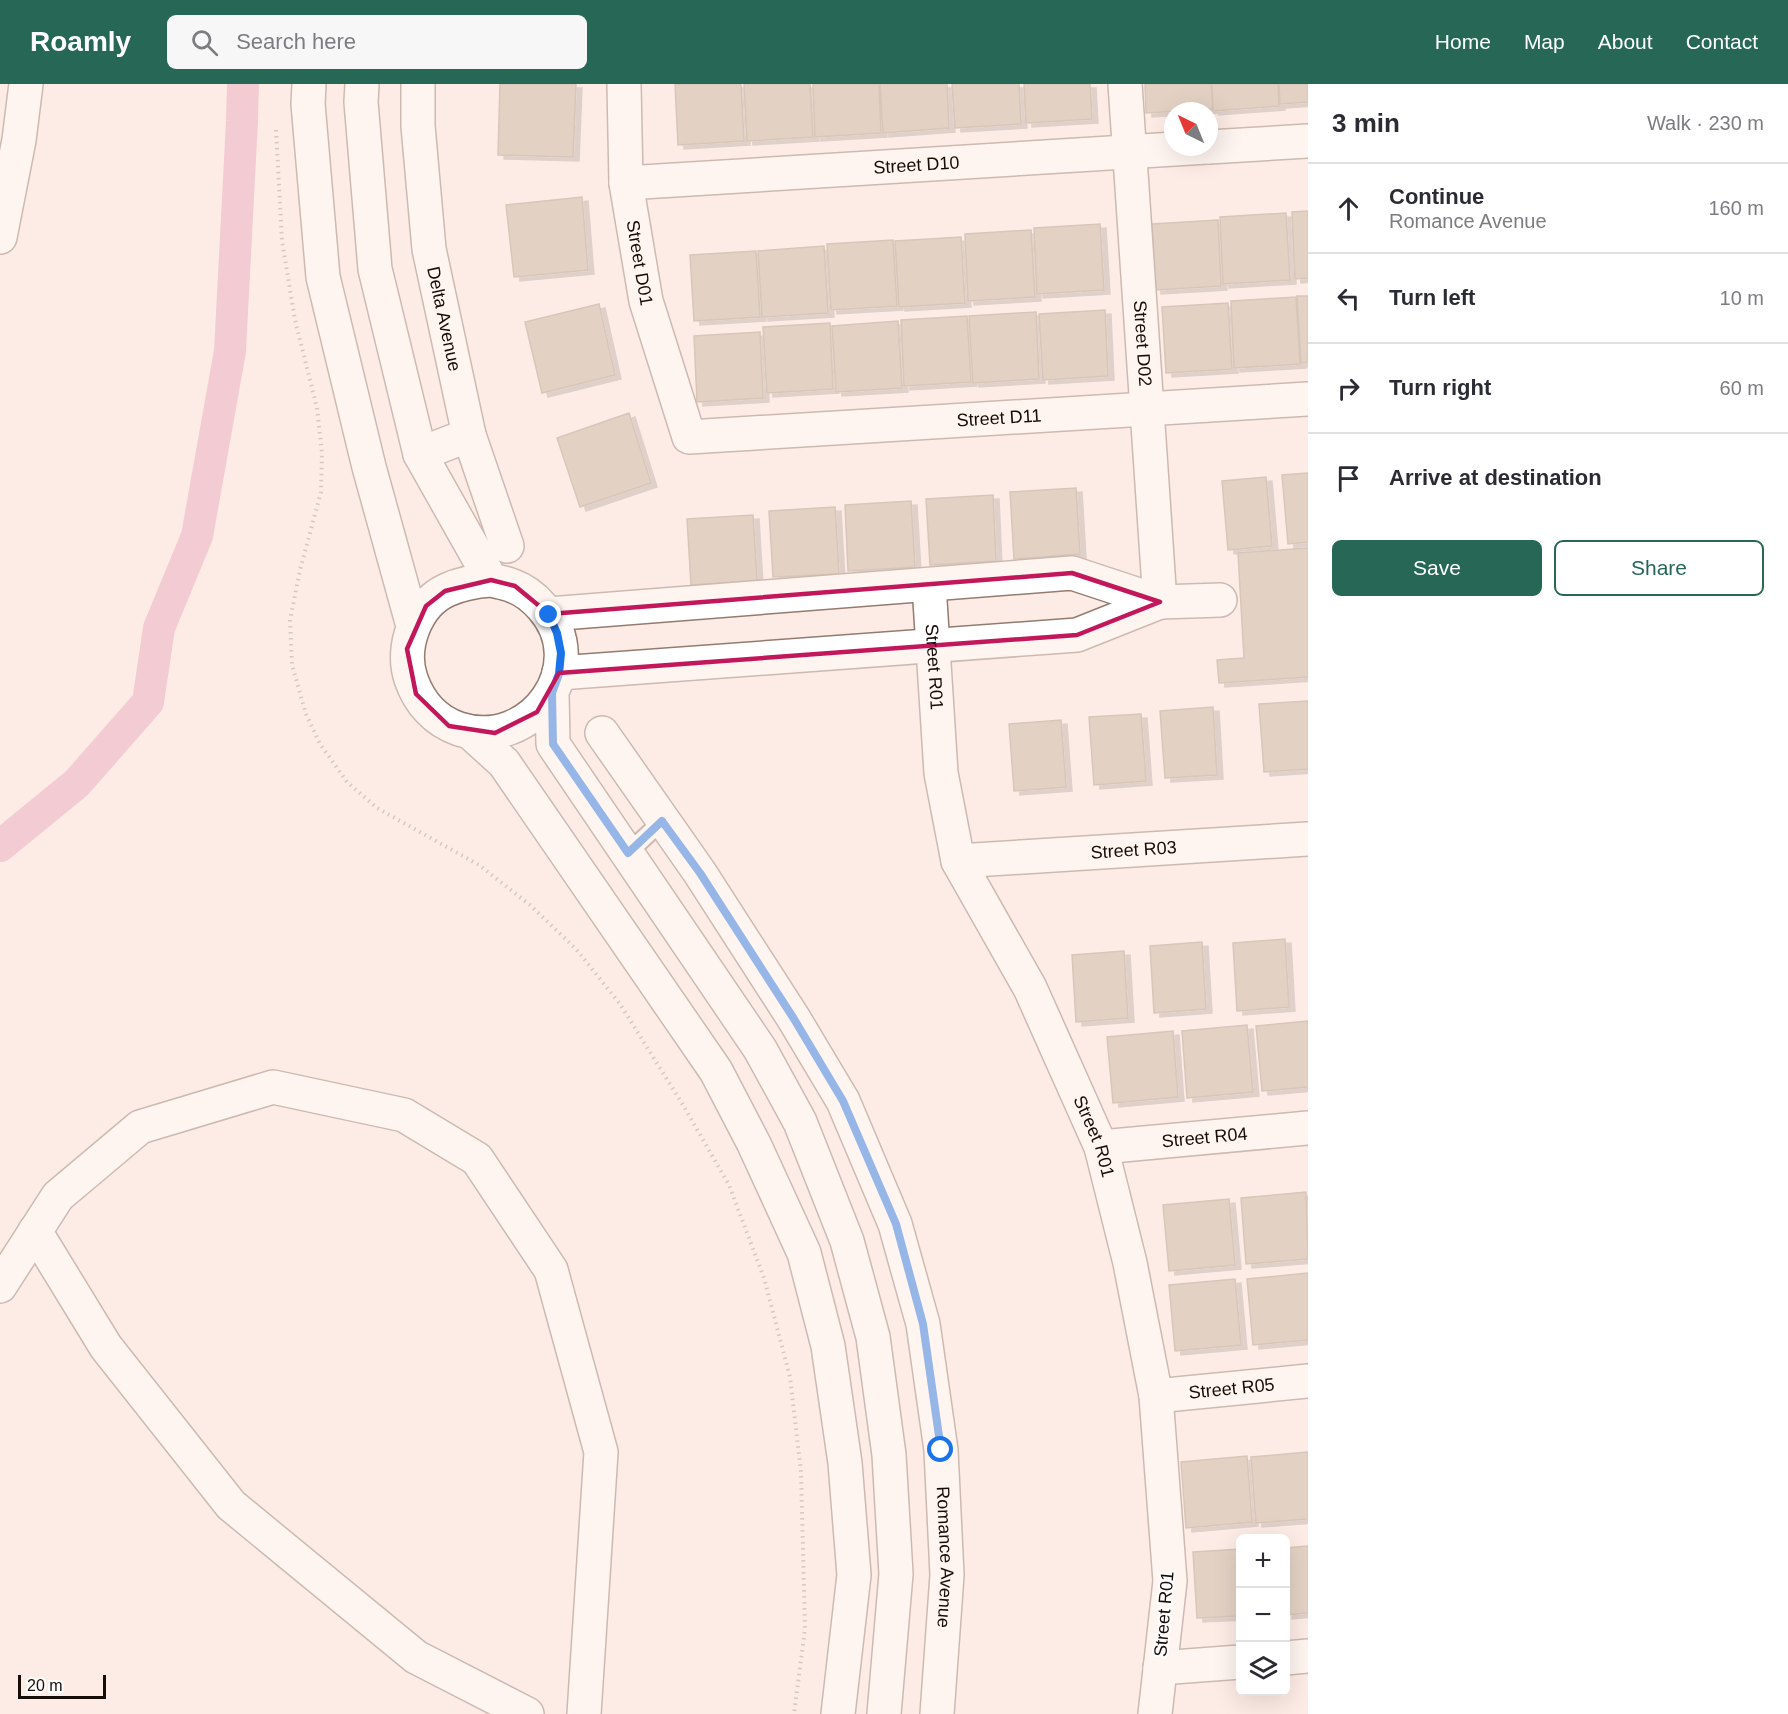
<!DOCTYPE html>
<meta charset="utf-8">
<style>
:root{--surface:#fff;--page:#f7f7f7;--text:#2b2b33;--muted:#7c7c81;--line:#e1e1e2;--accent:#266755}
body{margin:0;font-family:Arial,sans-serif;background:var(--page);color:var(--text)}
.controls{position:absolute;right:18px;bottom:18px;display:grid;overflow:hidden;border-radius:9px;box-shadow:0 6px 24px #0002}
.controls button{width:54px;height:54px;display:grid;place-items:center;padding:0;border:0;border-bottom:2px solid var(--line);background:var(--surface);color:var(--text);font:30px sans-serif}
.compass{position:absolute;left:1164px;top:18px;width:54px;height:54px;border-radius:50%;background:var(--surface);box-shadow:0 6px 24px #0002;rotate:317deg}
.scale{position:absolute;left:18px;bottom:15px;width:88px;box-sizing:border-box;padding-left:6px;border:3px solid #160d09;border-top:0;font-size:16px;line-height:21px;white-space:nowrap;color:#160d09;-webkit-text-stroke:4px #fdfdfd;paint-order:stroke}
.stop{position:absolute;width:18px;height:18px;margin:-14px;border:4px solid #1a73e8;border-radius:50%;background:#fff}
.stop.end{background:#1a73e8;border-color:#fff;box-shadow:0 2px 6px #0008}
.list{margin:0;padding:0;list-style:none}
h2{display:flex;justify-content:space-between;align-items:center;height:78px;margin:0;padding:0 24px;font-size:26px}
h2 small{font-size:20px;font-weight:400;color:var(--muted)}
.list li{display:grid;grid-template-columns:39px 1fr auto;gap:18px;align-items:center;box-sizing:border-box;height:90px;padding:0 24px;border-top:2px solid var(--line)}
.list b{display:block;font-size:22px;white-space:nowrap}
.list p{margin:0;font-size:20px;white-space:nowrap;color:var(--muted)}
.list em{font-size:20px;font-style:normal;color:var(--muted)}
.actions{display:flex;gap:12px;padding:18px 24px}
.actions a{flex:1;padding:14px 0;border:2px solid var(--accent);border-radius:9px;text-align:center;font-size:21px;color:var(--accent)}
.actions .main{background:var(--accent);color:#fff}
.icon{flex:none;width:33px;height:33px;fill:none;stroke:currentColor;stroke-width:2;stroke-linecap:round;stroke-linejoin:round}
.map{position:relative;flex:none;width:1308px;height:1630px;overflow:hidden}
header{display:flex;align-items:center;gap:36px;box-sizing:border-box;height:84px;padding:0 30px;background:var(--accent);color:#fff}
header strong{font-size:28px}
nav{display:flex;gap:33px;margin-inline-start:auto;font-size:21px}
.search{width:420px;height:54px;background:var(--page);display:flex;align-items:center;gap:15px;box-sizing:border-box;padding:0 21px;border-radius:9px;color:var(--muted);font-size:22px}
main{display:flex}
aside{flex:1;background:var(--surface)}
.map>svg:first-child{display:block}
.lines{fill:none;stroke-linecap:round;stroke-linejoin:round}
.canal{stroke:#e7a4bd;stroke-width:32}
.building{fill:#c3b19c;stroke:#aa9884;stroke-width:1.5;filter:url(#shadow)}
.service-casing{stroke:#947b70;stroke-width:20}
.minor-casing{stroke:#947b70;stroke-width:36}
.tertiary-casing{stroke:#947b70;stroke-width:36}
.path{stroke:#a89a94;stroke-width:4;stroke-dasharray:1.5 4.5;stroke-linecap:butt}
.service{stroke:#fff;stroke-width:16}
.minor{stroke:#fff;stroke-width:33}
.tertiary{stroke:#fff;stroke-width:33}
.route{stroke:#1a73e8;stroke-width:8}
.marked{fill:none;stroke:#c2185b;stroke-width:4.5;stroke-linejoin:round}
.labels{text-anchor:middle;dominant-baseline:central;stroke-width:4.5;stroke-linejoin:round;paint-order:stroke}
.street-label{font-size:18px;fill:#160d09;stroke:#fdfdfd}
</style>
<header>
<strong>Roamly</strong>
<div class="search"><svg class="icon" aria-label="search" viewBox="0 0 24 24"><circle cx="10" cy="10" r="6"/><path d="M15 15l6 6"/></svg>Search here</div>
<nav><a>Home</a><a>Map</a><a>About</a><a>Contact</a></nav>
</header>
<main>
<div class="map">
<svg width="1308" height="1630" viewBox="0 0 1308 1630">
<defs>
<filter id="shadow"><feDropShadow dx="6" dy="4" stdDeviation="0" flood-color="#0004"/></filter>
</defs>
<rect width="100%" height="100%" fill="#fdece5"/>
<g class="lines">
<path class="canal" d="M0 762 77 699 148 618 159 544 197 452 230 267 242 37 243 0"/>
</g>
<path class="building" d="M500 0H576L573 73 498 71Z
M675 0H741L744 57 678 61Z
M744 0H810L813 53 747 57Z
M813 0H879L881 49 815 53Z
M880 0H947L949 44 883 49Z
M952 0H1019L1021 40 955 44Z
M1024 0H1090L1092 35 1026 39Z
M1145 0H1211L1213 25 1146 29Z
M1212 0H1278L1279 22 1213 27Z
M1279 0H1308V18L1280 20Z
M582 113 588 186 514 193 506 121Z
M1308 127V194L1295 195 1292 128Z
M1286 129 1290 196 1223 200 1220 133Z
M1218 136 1221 202 1155 206 1152 140Z
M1100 140 1104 206 1037 210 1034 144Z
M1031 146 1035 213 968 217 965 150Z
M961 153 965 219 899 223 895 157Z
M893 156 897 222 831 226 827 160Z
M824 162 828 229 762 233 758 167Z
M756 167 760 233 694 237 690 171Z
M1297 212H1308V278L1301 279Z
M1296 213 1300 280 1234 284 1231 217Z
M1228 219 1232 285 1166 289 1162 223Z
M599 220 615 291 542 309 525 238Z
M1105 226 1108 292 1043 296 1039 230Z
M1036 228 1039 295 973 299 969 232Z
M967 232 971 298 904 302 901 236Z
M898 237 902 304 836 308 832 242Z
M830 239 833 305 767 309 763 243Z
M760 248 763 314 697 318 694 252Z
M629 329 651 399 580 423 557 354Z
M1308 389V458L1288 460 1282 391Z
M1266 393 1272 462 1228 466 1222 397Z
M1076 404 1080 470 1014 475 1010 408Z
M993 411 996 477 930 481 926 415Z
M911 417 915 483 848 487 845 421Z
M835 423 839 490 773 493 769 427Z
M753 431 757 497 691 501 687 435Z
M1308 464V593L1219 599 1217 576 1244 574 1238 469Z
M1308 617V685L1264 688 1259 620Z
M1213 623 1217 691 1165 694 1160 627Z
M1141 630 1146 697 1094 701 1089 633Z
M1061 636 1066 703 1014 707 1009 640Z
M1285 855 1289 923 1237 927 1233 859Z
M1202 858 1206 925 1154 929 1150 862Z
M1124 867 1128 934 1076 938 1072 871Z
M1308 937V1003L1262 1007 1256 942Z
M1247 941 1253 1008 1187 1014 1182 947Z
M1173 947 1178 1013 1113 1019 1107 953Z
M1306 1108 1308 1175 1246 1180 1241 1114Z
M1229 1115 1235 1181 1169 1187 1163 1121Z
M1308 1189V1256L1253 1261 1247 1195Z
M1235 1195 1241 1261 1175 1267 1169 1201Z
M1308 1368V1435L1256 1439 1251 1373Z
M1247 1372 1252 1438 1186 1444 1181 1378Z
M1308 1462V1529L1286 1531V1464Z
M1240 1465V1532L1197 1534 1193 1468Z"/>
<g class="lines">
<defs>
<path id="service" d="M628 769 662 737"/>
<g id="minor">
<path id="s1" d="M418 0V42L429 165 469 351 507 462"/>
<path id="s2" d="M624 0 626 99 646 217 689 353 1308 315"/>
<path id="s3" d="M1125 0 1160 518"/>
<path d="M1209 63 1308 57"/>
<path id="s4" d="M626 99 1207 63"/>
<path d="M0 153 19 56 26 0"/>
<path d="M420 370 469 351"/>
<path id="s5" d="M929 501 941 689 958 777 1030 904 1101 1063 1130 1179 1156 1312 1170 1497 1155 1630"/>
<path d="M549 530 1072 489 1160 518"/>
<path d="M559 589 1077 551 1160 518 1220 516"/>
<path id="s6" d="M602 649 700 789 794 935 843 1017 895 1140 923 1240 941 1366 947 1491 937 1630"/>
<path id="s7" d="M958 777 1308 755"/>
<path id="s8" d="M1101 1063 1308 1044"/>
<path d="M35 1147 106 1263 231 1421 416 1573 527 1630"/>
<path d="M0 1202 58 1112 140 1043 273 1003 404 1031 477 1075 551 1186 601 1368 584 1630"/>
<path id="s9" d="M1156 1312 1308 1297"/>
<path d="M1286 1574 1308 1572"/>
<path d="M1160 1584 1240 1578"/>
</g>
<path id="tertiary" d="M309 0 308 20 323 193 369 383 413 542
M362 0 361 18 375 185 420 370 491 496C499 498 507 499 513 502 524 506 535 515 542 523 594 581 532 668 459 645 435 637 419 618 411 595 400 563 416 520 447 506 462 499 476 497 491 496
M552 609 553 660 760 965 800 1038 847 1157 873 1253 889 1371 896 1490 884 1630
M471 649 504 679 716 987 754 1060 804 1169 828 1262 845 1379 854 1491 838 1630"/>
</defs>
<use href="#service" class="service-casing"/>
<use href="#minor" class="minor-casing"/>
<use href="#tertiary" class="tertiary-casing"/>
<path class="path" d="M276 46 282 157 295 236 317 324 322 369 321 408 300 486 290 536 292 581 306 630 320 660 347 698 377 724 479 781 530 821 576 865 620 920 683 1021 729 1101 764 1194 790 1293 801 1388 805 1545 794 1630"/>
<use href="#service" class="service"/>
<use href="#minor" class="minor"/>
<use href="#tertiary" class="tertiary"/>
</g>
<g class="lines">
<path class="route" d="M549 531 557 549 561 569 559 590 552 609 553 660 628 769 662 737 700 789 794 935 843 1017 896 1140 923 1240 941 1366"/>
</g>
<path d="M0 0H1308V1630H0ZM1072 489 1160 518 1077 551 559 589 537 628 495 649 449 642 416 610 407 565 426 522 445 507 491 496 515 502 549 530Z" fill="#fdece5" fill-opacity=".55" fill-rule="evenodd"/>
<path class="marked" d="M1072 489 1160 518 1077 551 559 589 537 628 495 649 449 642 416 610 407 565 426 522 445 507 491 496 515 502 549 530Z"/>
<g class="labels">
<g class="street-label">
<text stroke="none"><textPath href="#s4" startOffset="291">Street D10</textPath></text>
<text stroke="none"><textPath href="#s2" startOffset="180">Street D01</textPath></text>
<text stroke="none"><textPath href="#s1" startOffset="237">Delta Avenue</textPath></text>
<text stroke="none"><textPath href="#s3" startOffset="260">Street D02</textPath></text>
<text stroke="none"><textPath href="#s2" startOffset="672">Street D11</textPath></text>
<text stroke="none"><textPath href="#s5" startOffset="82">Street R01</textPath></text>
<text stroke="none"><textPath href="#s7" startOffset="176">Street R03</textPath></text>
<text stroke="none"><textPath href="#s5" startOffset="586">Street R01</textPath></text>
<text stroke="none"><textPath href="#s8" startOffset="104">Street R04</textPath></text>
<text stroke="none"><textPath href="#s9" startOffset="76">Street R05</textPath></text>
<text stroke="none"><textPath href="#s6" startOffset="912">Romance Avenue</textPath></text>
<text transform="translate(1164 1530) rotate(-85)">Street R01</text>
</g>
</g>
</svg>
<div class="controls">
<button>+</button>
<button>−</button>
<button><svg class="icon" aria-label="layers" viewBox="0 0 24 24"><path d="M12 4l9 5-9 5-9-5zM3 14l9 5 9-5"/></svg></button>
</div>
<svg class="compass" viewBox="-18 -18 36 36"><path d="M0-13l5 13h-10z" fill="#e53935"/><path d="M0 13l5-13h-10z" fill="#7c7c81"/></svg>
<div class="scale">20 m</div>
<div class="stop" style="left:941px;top:1366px"></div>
<div class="stop end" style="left:549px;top:531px"></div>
</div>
<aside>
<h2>3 min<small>Walk · 230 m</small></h2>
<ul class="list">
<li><svg class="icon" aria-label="ahead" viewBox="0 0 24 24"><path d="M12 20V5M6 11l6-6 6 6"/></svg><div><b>Continue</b><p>Romance Avenue</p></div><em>160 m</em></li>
<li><svg class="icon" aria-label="left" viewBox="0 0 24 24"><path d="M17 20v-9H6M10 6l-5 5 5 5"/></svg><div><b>Turn left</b></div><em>10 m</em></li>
<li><svg class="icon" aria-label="right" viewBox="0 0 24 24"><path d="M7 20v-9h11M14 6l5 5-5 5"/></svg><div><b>Turn right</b></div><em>60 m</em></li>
<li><svg class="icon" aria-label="arrive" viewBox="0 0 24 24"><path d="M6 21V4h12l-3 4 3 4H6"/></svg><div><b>Arrive at destination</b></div></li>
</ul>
<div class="actions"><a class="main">Save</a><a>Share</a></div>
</aside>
</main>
